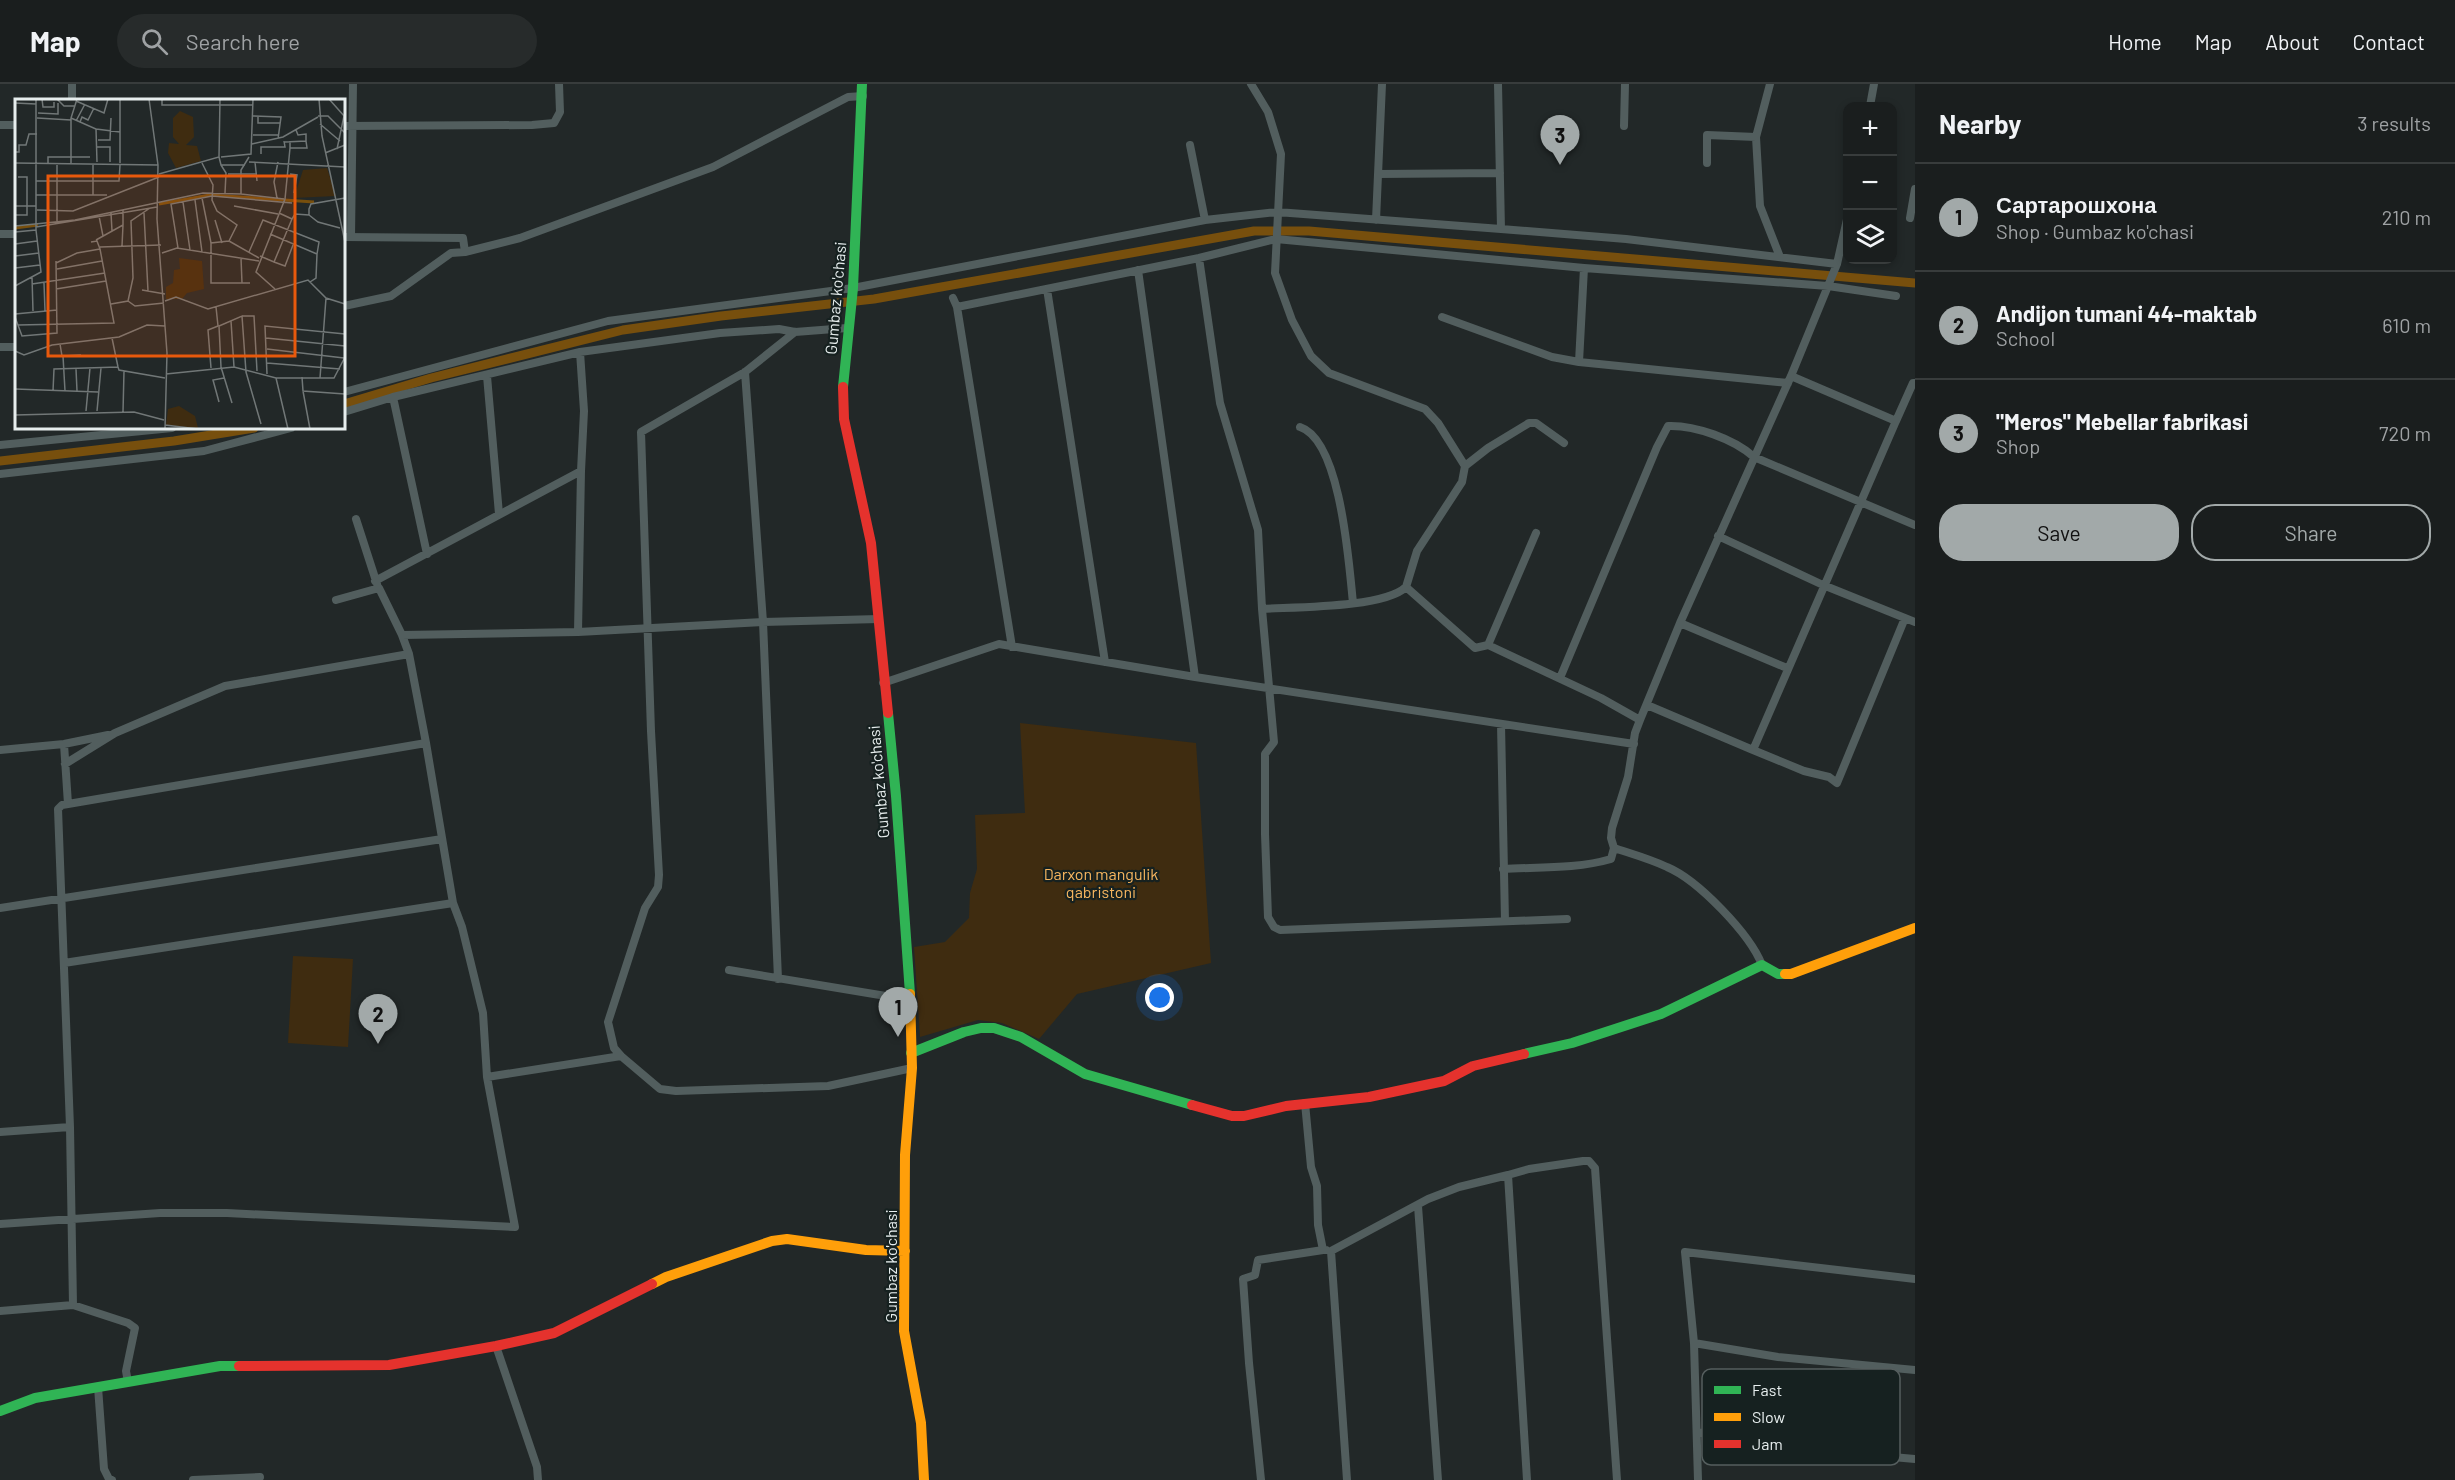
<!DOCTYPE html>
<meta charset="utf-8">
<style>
:root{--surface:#1a1e1e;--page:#272b2b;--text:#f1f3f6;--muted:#9fa2a4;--line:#383c3c;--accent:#a2a9a9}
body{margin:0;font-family:Barlow,sans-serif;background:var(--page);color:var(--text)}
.controls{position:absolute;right:18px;top:18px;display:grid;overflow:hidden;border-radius:12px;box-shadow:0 3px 9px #0003}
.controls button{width:54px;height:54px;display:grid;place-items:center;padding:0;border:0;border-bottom:2px solid var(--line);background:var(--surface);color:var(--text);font:30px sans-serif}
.you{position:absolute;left:1160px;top:914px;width:21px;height:21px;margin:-15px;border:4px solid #fff;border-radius:50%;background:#1a73e8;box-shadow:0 0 0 9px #1a73e833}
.badge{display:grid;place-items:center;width:39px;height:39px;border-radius:50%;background:var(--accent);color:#111;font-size:20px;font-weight:700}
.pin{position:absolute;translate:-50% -50px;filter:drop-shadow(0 2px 3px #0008)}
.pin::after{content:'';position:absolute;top:32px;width:21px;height:18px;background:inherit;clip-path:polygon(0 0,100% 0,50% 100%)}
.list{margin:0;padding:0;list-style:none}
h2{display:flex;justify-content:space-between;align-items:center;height:78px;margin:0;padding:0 24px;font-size:26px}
h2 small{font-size:20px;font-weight:400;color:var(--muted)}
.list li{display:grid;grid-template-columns:39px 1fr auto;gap:18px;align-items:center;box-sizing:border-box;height:108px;padding:0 24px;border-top:2px solid var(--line)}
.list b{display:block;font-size:22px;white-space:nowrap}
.list p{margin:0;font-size:20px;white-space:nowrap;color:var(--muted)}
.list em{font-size:20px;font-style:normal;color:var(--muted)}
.actions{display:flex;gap:12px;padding:18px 24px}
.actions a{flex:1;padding:14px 0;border:2px solid var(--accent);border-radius:24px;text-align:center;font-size:21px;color:var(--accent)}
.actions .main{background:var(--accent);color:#111}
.icon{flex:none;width:33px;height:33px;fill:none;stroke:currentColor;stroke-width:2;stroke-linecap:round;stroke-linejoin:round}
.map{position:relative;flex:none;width:1915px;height:1396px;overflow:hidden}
header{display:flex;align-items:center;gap:36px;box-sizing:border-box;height:84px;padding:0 30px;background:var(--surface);border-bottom:2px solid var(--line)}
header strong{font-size:28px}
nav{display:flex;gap:33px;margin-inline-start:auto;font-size:21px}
.search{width:420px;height:54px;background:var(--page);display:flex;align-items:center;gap:15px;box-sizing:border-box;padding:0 21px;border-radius:33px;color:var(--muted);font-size:22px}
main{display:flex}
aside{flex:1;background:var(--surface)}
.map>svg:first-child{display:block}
.green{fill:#3f2c10}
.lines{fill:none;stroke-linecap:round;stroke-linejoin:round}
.canal{stroke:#774f0d;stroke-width:9}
.street{stroke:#525e5e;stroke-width:8}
.fast{stroke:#30b455;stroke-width:10}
.slow{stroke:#ff9f0a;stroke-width:10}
.jam{stroke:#e5322d;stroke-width:10}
.labels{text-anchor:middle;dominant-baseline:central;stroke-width:4.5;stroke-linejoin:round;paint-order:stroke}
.street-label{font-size:16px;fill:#e7eeee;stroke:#162120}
.park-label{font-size:16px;fill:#f7b65f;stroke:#162120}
.inset-river{fill:none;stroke:#774f0d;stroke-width:3}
.inset-road{fill:none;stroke:#717777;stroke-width:1.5}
.view{fill:#e8590c;fill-opacity:0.15;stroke:#e8590c;stroke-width:3}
.inset-edge{fill:none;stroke:#e7eeee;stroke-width:3}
.key{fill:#162120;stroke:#555e5e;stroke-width:1.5}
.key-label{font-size:16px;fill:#e7eeee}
</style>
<header>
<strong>Map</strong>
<div class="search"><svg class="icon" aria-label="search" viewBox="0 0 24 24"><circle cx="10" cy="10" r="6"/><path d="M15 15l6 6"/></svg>Search here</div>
<nav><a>Home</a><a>Map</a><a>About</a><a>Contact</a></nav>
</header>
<main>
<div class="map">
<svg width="1915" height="1396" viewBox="0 0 1915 1396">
<rect width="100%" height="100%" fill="#222828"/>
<path class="green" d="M1020 639 1196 659 1211 879 1077 910 1039 955 1002 939 978 936 920 953 914 863 945 858 969 834 970 809 977 785 975 731 1025 729Z
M293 872 353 875 348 963 288 959Z"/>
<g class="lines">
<path class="canal" d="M344 320 431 294 623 246 721 232 874 215 1254 147H1309L1915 199
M0 377 174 357 254 344"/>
<path class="street" d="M72 0V16
M1251 0 1268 28 1281 70 1275 189 1292 236 1311 272 1329 289 1425 325 1438 339 1465 382 1462 398 1417 467 1406 503
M1770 0 1756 53 1760 122 1780 173
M1870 22 1874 0
M0 41H16
M344 42 532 41 554 39 560 28 559 0
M1624 42 1625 0
M1190 61 1205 136
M1707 79V51L1756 53
M1378 90 1500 89
M1910 134 1915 105
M1376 136 1382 0
M1501 145 1626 155 1837 180
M0 150H16
M344 153 463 154 465 168
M351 153 353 0
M1199 174 1220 319 1258 446 1262 525
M1138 186 1195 593
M1047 205 1105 578
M953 214 957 223
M344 222 391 212 451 169 465 168 520 154 713 83 848 13 863 12
M1442 233 1552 273 1579 278 1788 299
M0 263H16
M1579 278 1584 184
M745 288 763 538 778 895
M487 292 499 430
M344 308 608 237 853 204 1205 136 1277 128 1501 145 1498 0
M393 313 427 470
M344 328 393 313 580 268 720 249 779 245 795 248 847 244
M1896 337 1913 299H1915
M1300 343C1341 356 1349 481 1353 519
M0 361 172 344
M1465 382 1488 364 1529 339H1536L1564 359
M0 390 204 367 291 344
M356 435 377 500
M1718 452 1823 501 1915 538
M375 497 581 387 584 327 580 268
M1406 503C1384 524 1294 523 1262 525L1274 658 1265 670V750L1268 833 1274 843 1280 846 1567 835
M1406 503 1475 564 1488 561 1601 614 1640 636
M1680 539 1787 584
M578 548 581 387
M402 551 578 548 763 538 879 535
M1488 561 1536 449
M1012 563 957 223 1199 174 1276 155 1584 184 1828 202 1896 212
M1560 594 1657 363 1668 342C1695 341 1734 355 1754 373L1915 441
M883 599 999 560 1195 593 1634 660
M1647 621 1753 666 1896 337 1791 292
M1501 640 1505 837
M0 666 64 660 108 651
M1753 666 1804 687 1829 693 1837 699 1905 534
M65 680 115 649 225 602 409 570
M68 720 426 659
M1503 785C1538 783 1577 785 1611 775L1614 764
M0 824 442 755
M64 879 453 819
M1762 881C1750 850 1698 796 1667 783 1650 775 1632 770 1614 764L1611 754 1612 744 1628 693 1635 649 1640 636 1680 539 1791 292 1828 202 1837 180 1848 131
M729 886 910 916
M621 972 660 1005 676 1007 828 1002 912 984
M487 993 621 972 614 964 608 938 645 824 658 803 659 791 651 647 641 348 745 288 795 248
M1305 1019 1311 1083 1317 1102 1318 1141 1323 1166H1326
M0 1048 70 1043
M1508 1091 1529 1085 1583 1077H1589L1595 1084 1617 1396
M1418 1122 1438 1396
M0 1140 160 1129H227L515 1143 487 993 483 929 462 843 453 819 426 659 409 570 402 551 379 504 336 516
M73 1221 128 1239 135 1244 126 1287 128 1298
M0 1227 73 1221 70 1043 58 725 62 721 68 720 64 660
M1694 1259 1778 1273 1915 1286
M496 1262 537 1383 538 1396
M98 1303 104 1385 109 1395 112 1396
M1697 1348 1781 1363 1915 1375
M193 1396 260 1393
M1261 1396 1249 1279 1243 1195 1255 1191 1258 1176 1323 1166
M1347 1396 1331 1167 1428 1115 1459 1103 1508 1091 1527 1396
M1698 1396 1694 1259 1685 1168 1915 1195"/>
<path class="fast" d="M843 303 853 204 862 0
M888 629 896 712 910 910
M911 969 964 948 981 944H994L1021 953 1085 990 1192 1021
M1524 970 1572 959 1661 930 1762 881 1778 890H1785
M0 1327 35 1314 220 1282H239"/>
<path class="slow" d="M1785 890H1791L1915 844
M910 910 912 984 905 1071 904 1247 921 1339 924 1396
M652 1200 666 1193 772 1157 787 1155 866 1166 905 1167"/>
<path class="jam" d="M843 303 844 335 871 459 888 629
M1192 1021 1232 1032H1244L1286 1022 1369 1013 1444 997 1473 982 1524 970
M239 1282 389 1281 496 1262 554 1249 652 1200"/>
</g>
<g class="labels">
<g class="street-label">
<text transform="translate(835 214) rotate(-85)">Gumbaz ko'chasi</text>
<text transform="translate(878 698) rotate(-95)">Gumbaz ko'chasi</text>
<text transform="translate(890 1182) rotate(-90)">Gumbaz ko'chasi</text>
</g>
<g class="park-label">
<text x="1101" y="789">Darxon mangulik<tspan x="1101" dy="18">qabristoni</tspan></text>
</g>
</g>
<g transform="translate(15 15)">
<rect width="330" height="330" fill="#222828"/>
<path d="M165 12 178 18 179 38 171 46 182 47 186 62 161 69 153 54 154 44 164 45 158 38V19ZM312 69 321 97 279 99 288 71ZM164 159 187 162 189 190 172 194 167 200H151V188L158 184 159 171 165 170ZM164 307 180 317 183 329 151 326 153 310Z" fill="#3f2c10"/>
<path class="inset-river" d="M144 105 195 96 299 103M0 129 23 126"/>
<path class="inset-road" d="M27 0 28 8H39V3M42 0 49 7H60M134 0 143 66M147 0V6H238M304 0 307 37 330 143M314 0 330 18M61 2 89 14 93 0M0 4 21 5M23 14 43 15V4M238 17 266 18 263 40M243 17V24H265M303 17H313L330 34M22 19 56 21M56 19 81 30 82 63M61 22 70 5M65 23 67 18 73 21 79 9M305 25 325 42M81 30 105 33M238 36H263M83 41H95L96 19M275 42V49H292L291 42M270 43 291 42V35L283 36 281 31M237 45 268 38 303 18M82 48H95V63M322 50 329 17M0 53H4V46H11L14 35H22M310 54 330 46M246 55V48H270L269 42M204 58 206 66H230M206 58 236 55 238 0M234 63 330 68M240 63 242 82M0 64 143 66M33 64V58H75M56 64V19L62 0M105 64V0M187 64 198 86 197 101 202 112 222 126 214 142M42 66V122M143 66 142 120 152 254 150 330M206 66 211 74 210 94M144 75 204 58 205 0M213 75H242M275 75 282 76 279 94M21 82H104L105 66M226 95 269 100M21 96H92M78 96V66M187 99 196 144M262 99 259 83 263 63M180 101 187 153M168 103 175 151M0 107H12V78H3M219 107 263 115M22 111 58 112 144 78M96 114 97 132M129 114 133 192M0 116H12V107H21M84 117 88 137M277 120 280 115 294 116M200 121 207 144M0 127 60 121 188 94 226 95V71L234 58M21 128 142 108M325 129 303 123 294 116V110L296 105 330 99M0 133 21 131M255 135 302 155 301 179 295 183M81 141 108 126V111M214 142 196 144V184H235M214 142 244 159M0 145 22 142M107 147 108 126M85 148 146 146M163 149 156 105 197 97 277 104M234 153 248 121 304 143 302 155M147 154 162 149 244 162M0 157 24 154M245 157 259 163 277 120 264 114M226 159 227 184M259 163 270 167 278 146M41 164 62 154 85 150M0 169 25 166M42 170 87 162M17 178 18 212M29 184 30 212M17 185 90 174M0 187 26 173 21 131V0M41 190 91 182M260 190 241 173 270 100 275 49M127 191 150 195M113 202 120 207 149 204M150 202 161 198 193 210 293 181 311 199 330 205M96 205 113 202 118 179 116 122 135 109M201 208 203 227M0 215 42 211M227 217H239L242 272M0 218 7 237 42 234 41 162M216 222 219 268M3 226 99 224 85 150 82 142 76 143M97 239 103 268M251 239 330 247M45 245 47 257 66 256M252 250 329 259M0 252 9 256 37 246 104 238 132 226 150 227M48 257 50 292M252 264 325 270M196 269 193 231 203 227M61 270 62 292M151 275 219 268 261 279H319L330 258M252 275 250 227 330 235M287 278 288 292 330 295M261 279 273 330M305 279 311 199M0 290 83 293M38 292 39 270 103 268 104 271 150 279M288 292 295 330M204 303 198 281 209 279M217 304 206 268 204 227 227 217 231 273 246 325M71 312 75 269M82 312 86 269M108 313 109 272M0 316 119 313 149 321M150 326 183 330"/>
<path class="view" d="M33 77H280V257H33Z"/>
<rect width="330" height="330" class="inset-edge"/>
</g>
<rect x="1702" y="1285" width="198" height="96" rx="9" class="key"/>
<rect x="1714" y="1302" width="27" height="8" fill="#30b455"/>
<rect x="1714" y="1329" width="27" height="8" fill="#ff9f0a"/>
<rect x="1714" y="1356" width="27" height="8" fill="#e5322d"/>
<g class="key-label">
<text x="1752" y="1312">Fast</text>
<text x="1752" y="1339">Slow</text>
<text x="1752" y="1366">Jam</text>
</g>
</svg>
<div class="controls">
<button>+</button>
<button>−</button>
<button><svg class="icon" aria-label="layers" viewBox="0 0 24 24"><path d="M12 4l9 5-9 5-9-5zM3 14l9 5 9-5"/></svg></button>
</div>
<div class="you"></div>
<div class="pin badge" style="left:898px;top:953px">1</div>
<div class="pin badge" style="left:378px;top:960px">2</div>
<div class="pin badge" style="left:1560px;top:81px">3</div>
</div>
<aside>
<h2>Nearby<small>3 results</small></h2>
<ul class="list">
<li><span class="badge">1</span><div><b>Сартарошхона</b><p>Shop · Gumbaz ko'chasi</p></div><em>210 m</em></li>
<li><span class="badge">2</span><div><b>Andijon tumani 44-maktab</b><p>School</p></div><em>610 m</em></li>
<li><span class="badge">3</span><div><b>&quot;Meros&quot; Mebellar fabrikasi</b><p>Shop</p></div><em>720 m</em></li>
</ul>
<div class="actions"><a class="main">Save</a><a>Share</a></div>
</aside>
</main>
